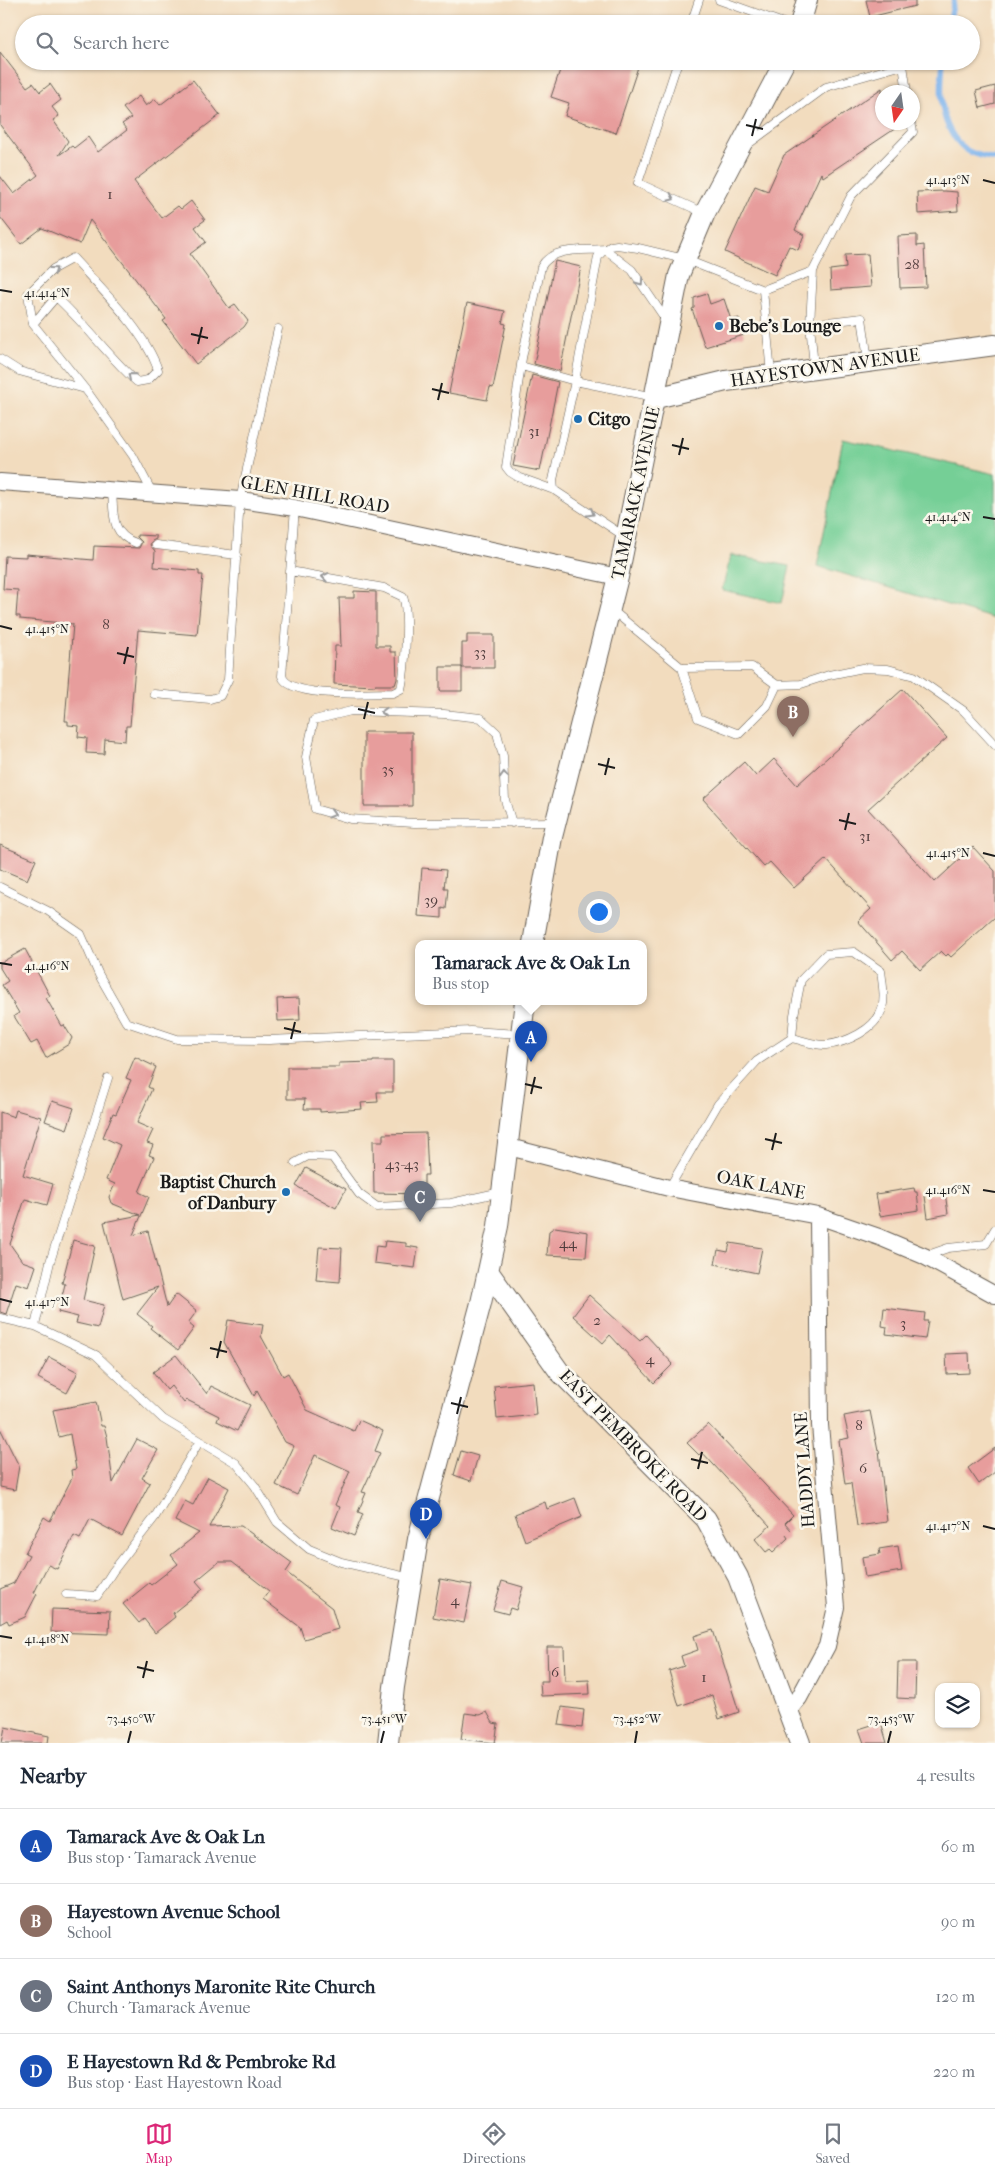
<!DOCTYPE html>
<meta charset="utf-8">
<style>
:root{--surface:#fff;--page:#f6f6f7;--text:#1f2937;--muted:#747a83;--line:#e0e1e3;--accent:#db2777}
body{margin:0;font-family:"IM FELL French Canon",serif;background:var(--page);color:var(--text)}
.controls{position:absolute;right:15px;bottom:15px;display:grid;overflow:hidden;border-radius:10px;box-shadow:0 1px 4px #0004}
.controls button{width:45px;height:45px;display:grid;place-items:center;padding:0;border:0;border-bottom:1px solid var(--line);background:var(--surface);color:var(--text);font:25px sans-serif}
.compass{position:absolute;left:875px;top:85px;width:45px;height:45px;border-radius:50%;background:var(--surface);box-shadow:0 1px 4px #0004;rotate:193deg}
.you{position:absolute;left:598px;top:911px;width:18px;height:18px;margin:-12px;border:4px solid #fff;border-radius:50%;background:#1a73e8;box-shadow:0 0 0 8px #1a73e833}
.badge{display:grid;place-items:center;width:32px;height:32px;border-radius:50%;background:var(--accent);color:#fff;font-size:16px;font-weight:700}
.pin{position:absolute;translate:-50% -41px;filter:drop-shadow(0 1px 2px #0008)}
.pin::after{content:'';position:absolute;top:26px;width:18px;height:15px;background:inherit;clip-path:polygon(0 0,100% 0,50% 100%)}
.popup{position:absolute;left:415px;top:940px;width:232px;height:65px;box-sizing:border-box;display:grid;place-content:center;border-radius:10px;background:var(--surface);filter:drop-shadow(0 1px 4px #0005);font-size:16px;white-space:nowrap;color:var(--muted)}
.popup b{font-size:19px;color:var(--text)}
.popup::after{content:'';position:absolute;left:50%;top:100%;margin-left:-10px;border:10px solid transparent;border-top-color:var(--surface)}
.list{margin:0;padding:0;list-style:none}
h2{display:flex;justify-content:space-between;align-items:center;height:65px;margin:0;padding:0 20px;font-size:21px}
h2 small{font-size:16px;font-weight:400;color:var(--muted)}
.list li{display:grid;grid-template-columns:32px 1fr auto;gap:15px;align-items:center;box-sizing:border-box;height:75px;padding:0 20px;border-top:1px solid var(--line)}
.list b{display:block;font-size:19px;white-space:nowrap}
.list p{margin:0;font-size:16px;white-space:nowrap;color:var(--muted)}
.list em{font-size:16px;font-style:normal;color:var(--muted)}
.icon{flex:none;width:28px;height:28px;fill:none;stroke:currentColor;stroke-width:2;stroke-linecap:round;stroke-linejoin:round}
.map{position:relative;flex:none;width:995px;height:1743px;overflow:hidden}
.search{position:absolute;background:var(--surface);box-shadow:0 1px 4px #0004;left:15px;right:15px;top:15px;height:55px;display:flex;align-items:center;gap:12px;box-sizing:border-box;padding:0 18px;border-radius:28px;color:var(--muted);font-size:19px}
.sheet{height:365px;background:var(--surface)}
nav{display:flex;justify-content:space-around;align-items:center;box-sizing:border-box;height:70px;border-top:1px solid var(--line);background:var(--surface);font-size:14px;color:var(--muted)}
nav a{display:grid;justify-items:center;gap:2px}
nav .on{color:var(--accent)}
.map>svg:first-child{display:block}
.green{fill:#75cf96;stroke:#487659}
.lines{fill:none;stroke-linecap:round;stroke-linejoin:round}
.stream{stroke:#7eb4ed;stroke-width:5.5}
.building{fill:#e79d9c}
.service-casing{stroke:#675f55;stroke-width:9}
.minor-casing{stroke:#675f55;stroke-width:18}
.tertiary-casing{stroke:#675f55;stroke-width:22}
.service{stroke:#fff;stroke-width:8}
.minor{stroke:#fff;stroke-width:16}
.tertiary{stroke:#fff;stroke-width:20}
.oneway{stroke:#999}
.ticks{fill:none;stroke:#1c1c1c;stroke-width:2}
.poi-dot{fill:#1f6fb2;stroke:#fbf7ec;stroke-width:2}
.labels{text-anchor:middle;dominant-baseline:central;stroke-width:5;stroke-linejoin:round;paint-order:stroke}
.number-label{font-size:15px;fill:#4f3c3c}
.poi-label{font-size:18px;font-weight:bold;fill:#1c1c1c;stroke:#fbf7ec;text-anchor:start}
.street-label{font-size:18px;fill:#1c1c1c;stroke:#fbf7ec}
.ticks-label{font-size:12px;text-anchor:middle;fill:#1c1c1c;stroke:#fbf7ec;stroke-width:5;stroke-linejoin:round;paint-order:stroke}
</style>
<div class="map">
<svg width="995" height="1743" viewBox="0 0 995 1743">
<rect width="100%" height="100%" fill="#fbf7ec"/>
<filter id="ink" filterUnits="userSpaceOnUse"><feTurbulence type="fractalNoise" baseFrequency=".02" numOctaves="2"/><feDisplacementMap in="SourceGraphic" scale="10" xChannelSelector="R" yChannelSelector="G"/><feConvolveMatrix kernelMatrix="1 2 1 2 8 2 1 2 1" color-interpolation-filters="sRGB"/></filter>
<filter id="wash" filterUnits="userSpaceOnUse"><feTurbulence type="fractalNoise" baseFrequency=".0096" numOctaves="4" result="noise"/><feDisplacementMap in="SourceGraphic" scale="20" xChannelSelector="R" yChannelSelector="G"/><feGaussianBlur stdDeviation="1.12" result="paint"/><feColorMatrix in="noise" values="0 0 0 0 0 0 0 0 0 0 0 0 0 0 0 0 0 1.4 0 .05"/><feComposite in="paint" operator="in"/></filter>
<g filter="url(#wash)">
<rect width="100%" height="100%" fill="#f2dcbe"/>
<path class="green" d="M843 439 995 474V619L817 566Z
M731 555 790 566 782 603 722 590Z"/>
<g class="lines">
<path class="stream" d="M949 24 954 0
M943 61C940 93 938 126 965 149 973 155 986 157 995 159"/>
</g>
<g id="blocks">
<path class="building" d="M866 0H915V6L870 17Z
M0 52 27 87 33 83 40 92 50 84 61 100 52 107 59 116 53 120 68 141 59 155 72 146 74 148 88 137 98 152 127 130 122 124 131 118 123 108 139 96 146 106 155 99 160 105 193 80 220 115 134 181 162 218 178 206 181 209 191 201 205 220 195 227 206 242 190 254 229 308 235 304 248 321 244 327 196 364 163 321 166 319 90 220 80 244 42 228 21 244 0 217V176L14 194 38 175 0 125Z
M563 61H640L616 133 565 116 569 103 551 97Z
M995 86V104L980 108 976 91Z
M882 88V122H905L823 177 821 173 795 230 804 235 798 250 789 246 775 275 725 252 755 186 768 191 784 155Z
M944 191 957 192 958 211 918 214 917 192Z
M917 235V246L924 245 926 287 900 288 898 236Z
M868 254 871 287 831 290 830 270 846 268 845 255Z
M555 261 581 267 560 371 534 364Z
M707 294 710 304 724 299 731 320 739 318 744 335 705 347 692 309 694 308V298Z
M467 303 505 311 502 323 506 324 493 388 490 387 487 400 449 393Z
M532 375 558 382 540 471 513 466Z
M137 535 156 536V539L152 541 150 545 155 551 154 567 199 571V575H203L197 635 138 630 130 726H126L125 741 105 739 104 754 86 753 87 738 78 737 79 726 68 725V721H65L73 624 20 619V616H16L18 590 3 589 5 556 26 557V554L93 560 94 546 139 548 142 542 137 537Z
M354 591 376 592V646H390V652H396L397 679 395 685H375V686L334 684 335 646H341L339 598H354Z
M467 635H494V668H462V643H467Z
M440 667H462V691H440Z
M903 689 947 738 868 809 935 882 973 847 995 871V917L951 957 948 954 946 956 941 951 920 970 902 951 892 960 858 921 871 909 826 859 794 888 770 862 764 867 703 799 744 762 756 776 774 759 797 785Z
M364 732H412V806H364Z
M0 845 36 860 27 880 0 869Z
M422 868 446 870 444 888H448L446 909 442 908V918L418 916Z
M25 949 50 996 46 998 62 1026 64 1025 72 1038 69 1044 46 1058 37 1041 31 1044 14 1016 19 1013 2 985 8 981 0 968V963Z
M299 998 300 1020 278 1021 277 999Z
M135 1057 156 1067 148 1087 152 1089 137 1123 153 1130 147 1143 153 1145 149 1155 154 1157 139 1192 149 1197 133 1235 148 1231 167 1307 176 1294 197 1311 188 1323 194 1328 178 1350 150 1328 152 1326 137 1314 158 1287 123 1299 104 1222 140 1215 111 1203 109 1197 115 1184 106 1180 120 1145 103 1137 113 1113 116 1114 131 1080 126 1078Z
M373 1061H393V1092H377L378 1102 361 1103 362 1109 320 1112V1109H304L305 1099H287V1067H339V1063L373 1062Z
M52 1101 74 1108 67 1129 45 1121Z
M16 1110 41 1117 23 1175 53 1184 47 1205 25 1199 10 1244 22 1261 36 1266 29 1287 16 1283 6 1314 0 1312V1112L14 1117Z
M426 1133 428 1175H424V1194L374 1193 373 1141H383V1134Z
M306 1168 346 1189 336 1208 296 1186Z
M914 1188 915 1192H917L919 1210 880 1216 876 1194Z
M945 1192 948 1214 928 1218 925 1196Z
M555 1227 588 1232 586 1257 547 1255 549 1231Z
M73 1240 95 1246 83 1300 104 1305 98 1328 76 1323 78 1317 58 1312 65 1284 62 1283Z
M385 1241 406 1243V1246L418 1248 415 1268 374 1263 376 1246 384 1247Z
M730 1243 762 1248 757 1273 715 1264 718 1250 728 1252Z
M319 1247 342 1248 340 1282 316 1280Z
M589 1295 640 1341 646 1335 673 1364 654 1383 610 1335 603 1343 573 1316Z
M884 1308 925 1313 924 1321H928L925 1339 886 1334 887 1327 882 1326Z
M228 1320 263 1325 261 1336 283 1376 288 1373 307 1410 354 1431 359 1420 383 1431 375 1451 380 1453 362 1492 366 1493 358 1512 363 1514 354 1536 332 1527 340 1507 335 1505 350 1471 315 1455 297 1495 276 1485 294 1446 285 1442 257 1391 254 1396 224 1342Z
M969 1353 970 1373 947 1374 946 1354Z
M176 1355 207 1394 211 1386 250 1405 237 1431 217 1421 219 1416 187 1400 184 1403 171 1386 167 1390 153 1372Z
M49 1357 78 1372 67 1393 38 1378Z
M533 1382 536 1415 497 1419 494 1386Z
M96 1402 101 1426H104L107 1437 113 1483 137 1439 158 1450 142 1478 150 1483 122 1536 90 1519 80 1539 74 1536 57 1569 48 1565 34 1593 37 1594 25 1617 9 1624 7 1620 0 1624V1589L14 1583 29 1555 25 1553 44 1517 50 1521 72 1478 71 1470 76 1469 70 1434 59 1437 53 1410Z
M870 1411 878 1451 879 1450 887 1522 857 1526 851 1483 845 1484 839 1440 849 1438 844 1416Z
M708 1424 793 1515 785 1523 791 1530 786 1535 788 1538 773 1552 770 1549 766 1552 755 1539 770 1526 702 1452 699 1455 687 1443Z
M0 1428 19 1466 15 1490 0 1487Z
M995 1448V1472L979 1484 968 1468Z
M461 1451 478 1456 471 1481 454 1475Z
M208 1477 229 1488 209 1527 241 1526 292 1563 286 1572 332 1608 338 1629 304 1639 300 1627 263 1599 269 1591 232 1562H219L196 1581 203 1589 173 1613 175 1617 155 1633 144 1619 139 1623 123 1604 149 1583 151 1585 178 1564 171 1555 199 1533 175 1521 185 1501 193 1505Z
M575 1498 582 1517 525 1541 515 1514 545 1502 547 1509Z
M898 1546 902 1571 865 1577 862 1557 880 1554 879 1549Z
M440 1579 472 1585 464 1623 433 1617Z
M502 1581 523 1587 516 1610 510 1608 508 1614 493 1610Z
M52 1609 110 1611 109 1634 51 1632Z
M713 1630 739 1712 719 1719 712 1695 679 1706 669 1671 684 1666 681 1656 698 1650 694 1636Z
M547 1647H564L565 1681 589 1680 590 1694 541 1696 540 1681H548Z
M898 1662H916L915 1699 897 1698Z
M562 1707 584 1710 582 1728 559 1725Z
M487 1712 493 1723 498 1724 495 1743 461 1739 465 1713 480 1715Z
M881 1722 887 1743H864L859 1729Z
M5 1727 49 1736 48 1743H2Z"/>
</g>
</g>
<g filter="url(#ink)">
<use href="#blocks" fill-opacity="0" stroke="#675f55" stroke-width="1"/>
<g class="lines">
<defs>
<path id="service" d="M719 0 786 24
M691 24 699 0
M678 61 638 183 704 213
M747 145 826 87 903 65 907 92
M33 324 56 297C85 323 108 356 137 382L148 380 158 370C145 331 101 289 73 258L53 269 28 294 33 324 89 394 133 456 153 494
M810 324 862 318 868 360
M0 359 19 371 85 389
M521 366 575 381 553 480 554 490
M814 367 810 324 813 271 851 196 913 132 911 122
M771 374 763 290 813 271
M654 397 575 381 598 257 601 253 611 246 617 245 638 248 684 259 763 290
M112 491C114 513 110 534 136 543
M624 536 554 490 518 477 510 472 506 467 522 358 541 267C552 246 584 251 605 249L632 270 666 320
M156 545 237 555
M290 571 384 588 403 597C409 611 405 672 401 689L393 693C371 693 289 699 282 676 286 620 291 564 295 508
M612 610 682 668 698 718 739 734 767 706 777 685 752 667 682 668
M777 685 801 684 829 675 863 668 888 669 914 676 964 711 995 745
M154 694 210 699 220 696 228 680 240 500 278 329
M512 823 505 800 503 756 497 733 481 718 444 714 351 711 314 720 306 757 315 809 350 819 414 823 555 822
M0 887 48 911 81 934 99 975 126 1022 177 1039 269 1040 471 1031 521 1034
M295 1163 308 1156 332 1157 359 1194 377 1207 451 1203 501 1192
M669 1188 718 1104 757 1061 792 1038C802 1040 816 1046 826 1045 837 1044 850 1039 859 1034 888 1017 885 1001 881 971L854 952 826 954 801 980 794 1015 792 1038
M925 1256 948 1248 986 1244 995 1229
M0 1318 35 1326 96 1355 163 1419 236 1463 255 1486 277 1522 309 1549 341 1562 411 1578
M35 1326 50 1262 108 1078
M66 1594 97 1596 113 1571 155 1517 199 1442"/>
<path id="minor" d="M0 482 240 500 295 508 618 577
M509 1147 669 1188 818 1216 879 1237 924 1256 995 1295
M789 1710 799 1698 827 1646 836 1607 820 1425 818 1216"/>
<path id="tertiary" d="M800 24 807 0
M656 398 726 381 995 345
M533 943 552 837 618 577 679 275 705 213 785 61
M488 1271 559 1371 706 1519 738 1577 800 1743
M388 1743 394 1687 418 1539 481 1303 498 1226 525 1001"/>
</defs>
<use href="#service" class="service-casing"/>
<use href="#minor" class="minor-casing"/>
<use href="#tertiary" class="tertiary-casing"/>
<use href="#service" class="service"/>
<use href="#minor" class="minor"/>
<use href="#tertiary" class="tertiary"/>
</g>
<defs><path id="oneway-chevron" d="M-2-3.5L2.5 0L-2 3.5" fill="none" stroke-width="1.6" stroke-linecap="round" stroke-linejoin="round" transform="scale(1.25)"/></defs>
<g class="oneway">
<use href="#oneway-chevron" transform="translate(671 198) rotate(25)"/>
<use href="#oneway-chevron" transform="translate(54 270) rotate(-36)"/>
<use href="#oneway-chevron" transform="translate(640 282) rotate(55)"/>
<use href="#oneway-chevron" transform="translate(131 376) rotate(-139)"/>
<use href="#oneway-chevron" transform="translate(591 513) rotate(31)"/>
<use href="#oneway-chevron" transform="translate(325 577) rotate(-170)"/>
<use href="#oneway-chevron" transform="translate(384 712) rotate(-178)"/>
<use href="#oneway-chevron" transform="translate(504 775) rotate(-92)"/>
<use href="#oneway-chevron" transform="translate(332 814) rotate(16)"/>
</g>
</g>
<path class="ticks" d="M746 125 763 129M752 136 756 119M983 180 995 183M0 290 12 292M191 334 208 338M198 344 202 327M432 389 449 393M438 400 442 383M672 445 689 449M679 455 683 438M983 517 995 519M0 626 12 629M117 653 134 657M124 664 128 647M358 709 375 713M364 719 368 702M598 764 615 768M605 775 609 758M839 820 856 824M845 830 849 813M983 853 995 856M0 963 12 965M284 1028 301 1032M291 1039 295 1022M525 1084 542 1088M531 1094 535 1077M765 1139 782 1143M772 1150 776 1133M983 1190 995 1192M0 1299 12 1302M210 1348 227 1352M217 1358 221 1341M451 1403 468 1407M457 1414 461 1397M691 1459 708 1463M698 1469 702 1452M983 1526 995 1529M0 1636 12 1638M137 1667 154 1671M143 1678 147 1661M128 1743 131 1731M381 1743 384 1731M635 1743 637 1731M888 1743 891 1731"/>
<g class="poi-dot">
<circle cx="719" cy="326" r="5"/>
<circle cx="578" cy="419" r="5"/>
<circle cx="286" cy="1192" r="5"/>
</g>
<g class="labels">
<g class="number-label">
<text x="110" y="194">1</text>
<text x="912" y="264">28</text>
<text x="534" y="431">31</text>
<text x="106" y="624">8</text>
<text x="480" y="652">33</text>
<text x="388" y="769">35</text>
<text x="865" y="836">31</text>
<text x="431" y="900">39</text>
<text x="402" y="1164">43-43</text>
<text x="568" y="1243">44</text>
<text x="597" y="1320">2</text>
<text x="903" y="1323">3</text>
<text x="650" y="1359">4</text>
<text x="859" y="1425">8</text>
<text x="863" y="1468">6</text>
<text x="455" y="1600">4</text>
<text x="555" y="1672">6</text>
<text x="704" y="1677">1</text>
</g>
<g class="poi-label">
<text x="729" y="326">Bebe's Lounge</text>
<text x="588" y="419">Citgo</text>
<text x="276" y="1182" text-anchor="end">Baptist Church<tspan x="276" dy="21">of Danbury</tspan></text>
</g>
<g class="street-label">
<text transform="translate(825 368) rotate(-8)">HAYESTOWN AVENUE</text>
<text transform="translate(636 493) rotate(-78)">TAMARACK AVENUE</text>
<text transform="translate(315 495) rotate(10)">GLEN HILL ROAD</text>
<text transform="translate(761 1185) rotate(11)">OAK LANE</text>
<text transform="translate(633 1446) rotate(46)">EAST PEMBROKE ROAD</text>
<text transform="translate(805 1470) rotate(-94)">HADDY LANE</text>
</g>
</g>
<g class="ticks-label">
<text x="948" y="184">41.413°N</text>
<text x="47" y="297">41.414°N</text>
<text x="948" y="521">41.414°N</text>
<text x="47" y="633">41.415°N</text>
<text x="948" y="857">41.415°N</text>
<text x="47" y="970">41.416°N</text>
<text x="948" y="1194">41.416°N</text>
<text x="47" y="1306">41.417°N</text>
<text x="948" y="1530">41.417°N</text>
<text x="47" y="1643">41.418°N</text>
<text x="131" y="1723">73.450°W</text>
<text x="384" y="1723">73.451°W</text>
<text x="637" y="1723">73.452°W</text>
<text x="891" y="1723">73.453°W</text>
</g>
</svg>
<div class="controls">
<button><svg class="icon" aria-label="layers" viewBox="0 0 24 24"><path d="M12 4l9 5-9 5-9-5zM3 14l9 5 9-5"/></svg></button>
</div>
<svg class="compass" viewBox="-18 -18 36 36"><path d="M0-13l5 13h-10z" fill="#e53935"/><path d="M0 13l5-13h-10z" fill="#747a83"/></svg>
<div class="you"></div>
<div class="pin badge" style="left:531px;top:1062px;background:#1a4fb4">A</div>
<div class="popup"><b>Tamarack Ave &amp; Oak Ln</b>Bus stop</div>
<div class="pin badge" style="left:793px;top:737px;background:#8d6e63">B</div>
<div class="pin badge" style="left:420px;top:1222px;background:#6b7280">C</div>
<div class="pin badge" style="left:426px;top:1539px;background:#1a4fb4">D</div>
<div class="search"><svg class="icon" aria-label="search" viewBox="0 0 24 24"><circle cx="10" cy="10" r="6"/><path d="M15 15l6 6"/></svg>Search here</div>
</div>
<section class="sheet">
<h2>Nearby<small>4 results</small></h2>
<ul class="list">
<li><span class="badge" style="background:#1a4fb4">A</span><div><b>Tamarack Ave &amp; Oak Ln</b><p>Bus stop · Tamarack Avenue</p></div><em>60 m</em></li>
<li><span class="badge" style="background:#8d6e63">B</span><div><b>Hayestown Avenue School</b><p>School</p></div><em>90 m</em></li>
<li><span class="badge" style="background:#6b7280">C</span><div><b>Saint Anthonys Maronite Rite Church</b><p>Church · Tamarack Avenue</p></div><em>120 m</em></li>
<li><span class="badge" style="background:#1a4fb4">D</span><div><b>E Hayestown Rd &amp; Pembroke Rd</b><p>Bus stop · East Hayestown Road</p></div><em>220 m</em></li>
</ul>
</section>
<nav>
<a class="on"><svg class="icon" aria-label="map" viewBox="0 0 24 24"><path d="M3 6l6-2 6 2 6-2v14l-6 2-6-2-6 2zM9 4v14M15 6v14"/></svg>Map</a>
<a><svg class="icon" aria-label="directions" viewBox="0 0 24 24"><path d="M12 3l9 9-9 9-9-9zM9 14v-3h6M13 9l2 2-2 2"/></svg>Directions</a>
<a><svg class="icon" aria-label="saved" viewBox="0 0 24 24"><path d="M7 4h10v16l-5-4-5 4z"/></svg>Saved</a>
</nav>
